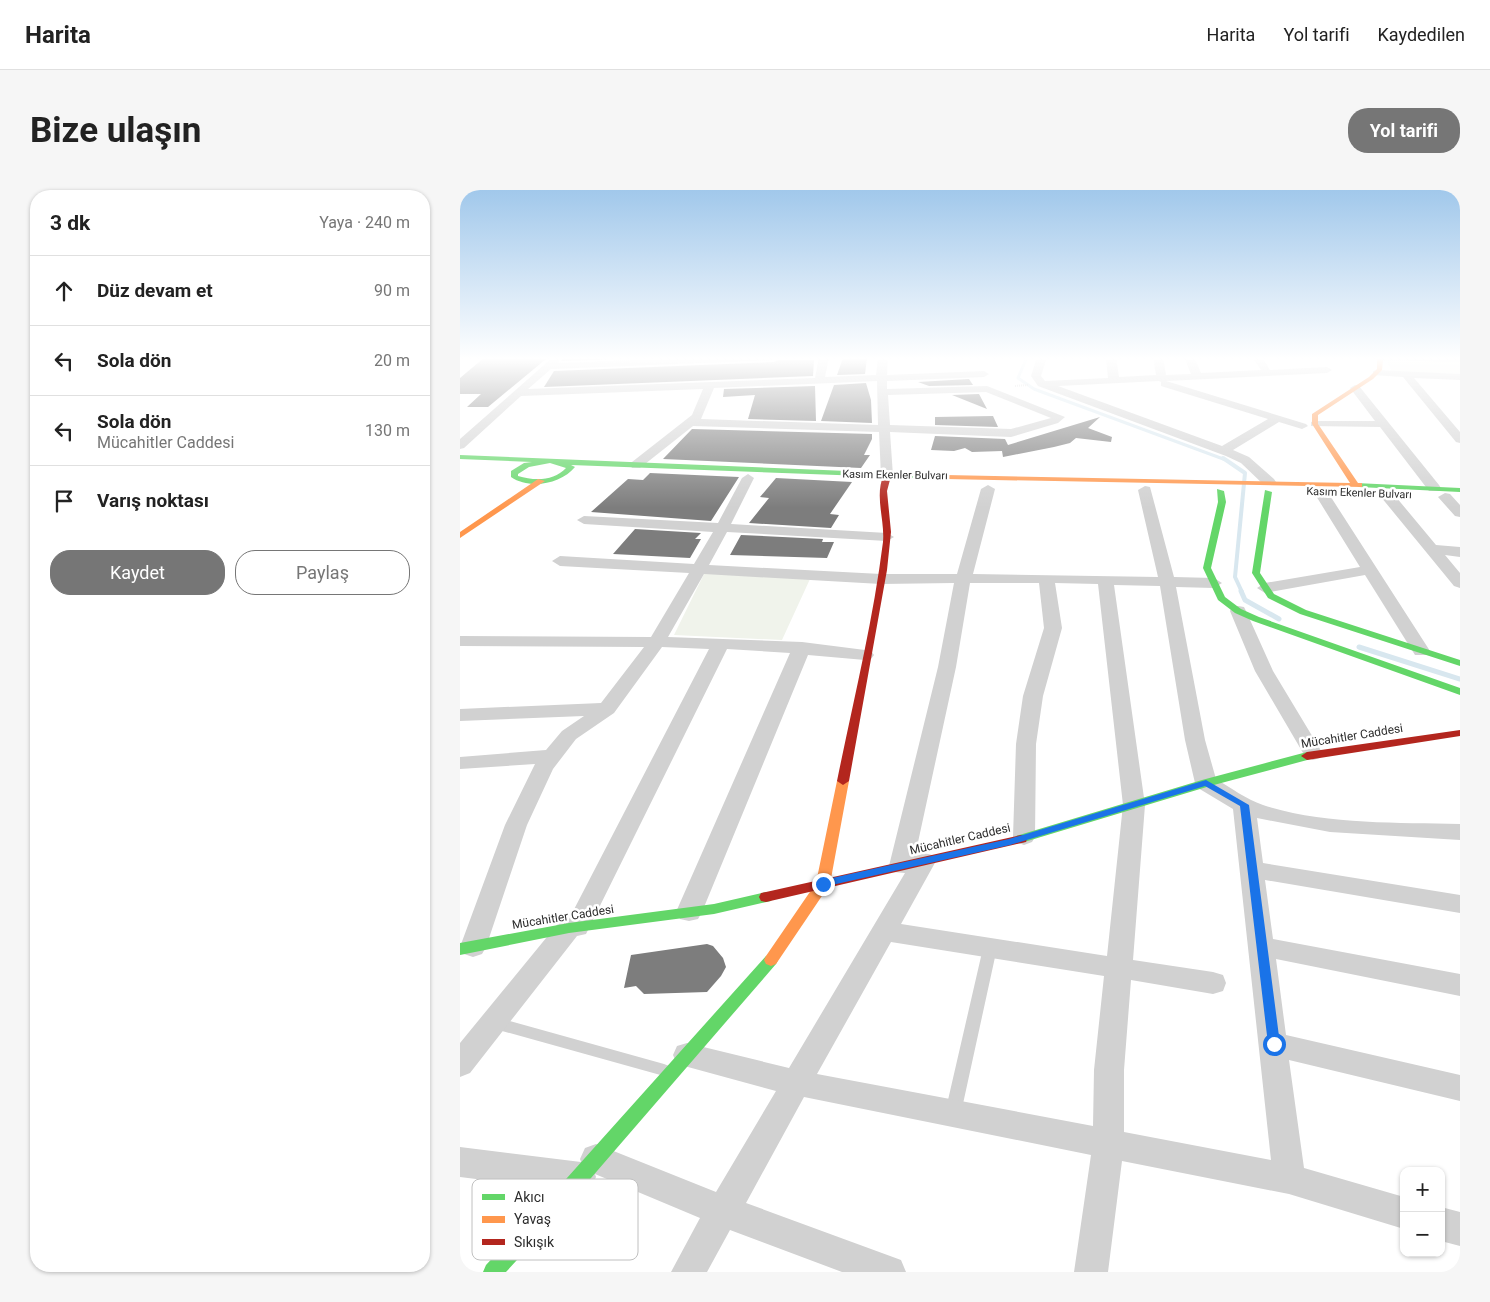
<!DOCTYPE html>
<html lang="tr">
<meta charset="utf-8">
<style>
:root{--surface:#fff;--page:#f6f6f6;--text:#222;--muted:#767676;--line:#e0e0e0;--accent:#767676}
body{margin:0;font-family:Roboto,sans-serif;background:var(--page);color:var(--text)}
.controls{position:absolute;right:15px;bottom:15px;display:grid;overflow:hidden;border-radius:10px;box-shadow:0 1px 4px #0004}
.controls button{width:45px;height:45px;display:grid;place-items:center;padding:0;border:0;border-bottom:1px solid var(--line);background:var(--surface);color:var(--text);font:25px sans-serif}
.stop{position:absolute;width:15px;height:15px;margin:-11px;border:4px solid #1a73e8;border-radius:50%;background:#fff}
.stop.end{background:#1a73e8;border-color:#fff;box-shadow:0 1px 5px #0008}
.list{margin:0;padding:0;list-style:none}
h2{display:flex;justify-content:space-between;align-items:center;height:65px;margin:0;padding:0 20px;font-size:21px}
h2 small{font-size:16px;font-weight:400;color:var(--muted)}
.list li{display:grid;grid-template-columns:32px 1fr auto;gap:15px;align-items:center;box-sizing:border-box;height:70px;padding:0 20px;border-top:1px solid var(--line)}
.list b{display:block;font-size:19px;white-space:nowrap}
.list p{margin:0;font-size:16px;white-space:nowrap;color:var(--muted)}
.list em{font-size:16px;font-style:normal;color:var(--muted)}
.actions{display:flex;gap:10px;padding:15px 20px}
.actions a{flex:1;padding:11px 0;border:1px solid var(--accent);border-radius:20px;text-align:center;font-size:18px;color:var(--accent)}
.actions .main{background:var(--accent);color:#fff}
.icon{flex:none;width:28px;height:28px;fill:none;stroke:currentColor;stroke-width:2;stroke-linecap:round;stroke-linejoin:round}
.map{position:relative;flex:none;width:1000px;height:1082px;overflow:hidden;border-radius:20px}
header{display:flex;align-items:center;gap:30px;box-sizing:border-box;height:70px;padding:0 25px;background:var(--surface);border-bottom:1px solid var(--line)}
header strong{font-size:24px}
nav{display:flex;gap:28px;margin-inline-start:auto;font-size:18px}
.intro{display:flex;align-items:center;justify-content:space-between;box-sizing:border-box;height:120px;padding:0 30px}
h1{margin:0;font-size:35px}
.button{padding:12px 22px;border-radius:20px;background:var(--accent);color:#fff;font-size:18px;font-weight:700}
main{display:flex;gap:30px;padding:0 30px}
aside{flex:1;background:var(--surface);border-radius:20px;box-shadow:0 1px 4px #0004}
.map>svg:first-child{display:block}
.green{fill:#f0f3eb}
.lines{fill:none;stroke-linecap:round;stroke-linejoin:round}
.stream-far2{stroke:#d8e7ef;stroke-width:3}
.stream-far1{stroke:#d8e7ef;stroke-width:4}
.stream{stroke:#d8e7ef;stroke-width:5}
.building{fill:#7d7d7d}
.path{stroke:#d1d1d1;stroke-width:2;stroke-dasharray:1 1;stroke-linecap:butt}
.lane{fill:#d1d1d1;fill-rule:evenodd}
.street{fill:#d1d1d1;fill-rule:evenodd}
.fast{fill:#63d668;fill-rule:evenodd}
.slow{fill:#ff974d;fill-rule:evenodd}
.jam{fill:#b3261e;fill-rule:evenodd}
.route{fill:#1a73e8}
.labels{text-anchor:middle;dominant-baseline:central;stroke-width:5;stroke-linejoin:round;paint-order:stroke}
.far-street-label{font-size:11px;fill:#2c2c2c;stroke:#fff}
.street-label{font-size:12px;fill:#2c2c2c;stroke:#fff}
.key{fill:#fff;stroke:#c0c0c0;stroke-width:1}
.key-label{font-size:14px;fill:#2c2c2c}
</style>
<header>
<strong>Harita</strong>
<nav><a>Harita</a><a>Yol tarifi</a><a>Kaydedilen</a></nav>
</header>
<div class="intro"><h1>Bize ulaşın</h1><a class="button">Yol tarifi</a></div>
<main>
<aside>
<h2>3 dk<small>Yaya · 240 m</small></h2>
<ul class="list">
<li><svg class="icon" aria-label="ahead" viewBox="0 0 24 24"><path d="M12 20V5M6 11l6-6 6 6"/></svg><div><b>Düz devam et</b></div><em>90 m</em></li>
<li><svg class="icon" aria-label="left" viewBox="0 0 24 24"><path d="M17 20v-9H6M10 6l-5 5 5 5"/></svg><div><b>Sola dön</b></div><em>20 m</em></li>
<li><svg class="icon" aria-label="left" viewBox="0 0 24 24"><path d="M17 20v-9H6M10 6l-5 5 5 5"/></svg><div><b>Sola dön</b><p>Mücahitler Caddesi</p></div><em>130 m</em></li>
<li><svg class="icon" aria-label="arrive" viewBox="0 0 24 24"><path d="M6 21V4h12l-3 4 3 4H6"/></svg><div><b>Varış noktası</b></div></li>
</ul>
<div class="actions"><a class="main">Kaydet</a><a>Paylaş</a></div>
</aside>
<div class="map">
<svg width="1000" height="1082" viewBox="0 0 1000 1082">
<rect width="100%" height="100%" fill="#fff"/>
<path class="green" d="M926 169 1000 171V184L932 182Z
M245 382 350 389 322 450 214 445Z"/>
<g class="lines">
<path class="stream-far2" d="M567 167 558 188 574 199 766 270"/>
<path class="stream-far1" d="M763 268 785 283 775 387 782 402"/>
<path class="stream" d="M781 401 785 410 819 429
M899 457 1000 489"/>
</g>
<path class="building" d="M25 167H81L78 169H86L28 217H7L21 204H0V188Z
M148 167H213L101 171 103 168Z
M383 168H407L405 184 377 185Z
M318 170H354L353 186 84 197 94 181 314 172Z
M509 189 513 195 469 196 458 192Z
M406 193 411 210 412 233 361 231 374 195Z
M355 196 356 231 288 229 295 205 263 207 264 199Z
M519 204 527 219 492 205Z
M533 226 538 237 475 235V227Z
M640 227 628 238 652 247 651 252 616 248 610 253 594 257 543 267 542 261 512 262 505 258 494 261 471 260 475 246 545 249 548 255Z
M232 239 412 244V249L404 265H410L401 278 203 269Z
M190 283 279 287 251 331 131 322 168 289 183 290Z
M316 288 392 292 370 324 379 325 371 338 289 333 309 308 300 307Z
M175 339 241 343 235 349H241L230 368 153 364Z
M281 345 363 349 362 352H374L367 368 270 365Z
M247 754 253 756 263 768 266 777 261 786 247 802 184 804 176 796 164 798 171 765Z"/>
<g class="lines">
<path class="path" d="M555 196 568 195"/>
<path class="lane" d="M530 753 535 754 537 758 501 923 498 928 493 930 488 928 485 923 523 758 525 754Z
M35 827 204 874 209 876 211 880 209 884 204 886 35 839 30 837 28 833 30 829Z"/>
<path class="street" d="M93 167H101L98 173 251 167H319L314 170 91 179 68 199 355 188 359 167H369L365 187 416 185 418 167H428L427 185 524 181 529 184 524 187 427 191V199L527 196 605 227 598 233 551 247 430 242 433 286 427 290 421 286 419 242 233 236 180 278H172L170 275 172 272 232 225 243 199 61 206 4 258 0 259V249ZM417 191 418 235 241 229 254 198ZM526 202 591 228 551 239 430 235 428 205Z
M577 167H587L581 186 585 191 648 188 646 167H656L659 187 696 185 693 167H703L706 185 731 184 724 167H734L741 183 801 180 792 167H802L810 180 867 177 872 180 867 183 706 191 846 234 848 236 842 239 819 232 773 260 789 267 814 289 816 292 814 295H804L781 273 766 266 578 196 571 186ZM699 191 701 192V196L808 229 762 256 598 196Z
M912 167H1000V172L917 170Z
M917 180 1000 184V190L954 188 1000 242V253L996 252 943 187 913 185V181Z
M895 195 899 196 979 295 981 298 979 301H969L920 237 851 236V232L855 231H915L890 198Z
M288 284 294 288 271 334 427 343 434 347 427 351 267 342 249 375 421 384H497L521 299 528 295 535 299 513 384 698 387 678 300 685 296 690 297 714 387 754 388 762 393 754 398 716 397 745 550 756 589C771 598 786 609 803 615 865 635 936 632 1000 634V650L870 642 797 628 803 673 1000 705V723L805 690 813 749 1000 784V806L816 769 826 845 1000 885V911L829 870 844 978 944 1007V1039L829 1004 662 971 648 1082H614L631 965 344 907 286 1013 441 1070 446 1082H382L270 1040 247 1082H211L240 1028 135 984 136 987 131 998 120 1002 0 987V957L121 972 120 969 125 958 136 954 256 1002 316 901 217 874 213 865 217 856 227 853 329 878 445 683 433 682 429 676 478 477 494 393 421 394 244 384 208 447 342 452 405 460 411 461 414 465 411 469 405 470 348 465 242 722 238 729 229 731 220 729 216 722 330 463 267 459 126 744 117 746 10 883 0 887V853L100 731 109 729 249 459 202 457 154 523 116 549 93 579 67 635 26 757 22 764 13 767 4 764 0 757 45 635 75 574 0 579V567L86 560 102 541 124 526 0 531V519L141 513 184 457 0 456V446L191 447 229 383 100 376 92 371 100 366 234 374 253 342 124 334 117 330 124 326 258 333 282 288ZM510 393H579L584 438 563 506 556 554 553 647 556 652 564 655 572 652 575 647 576 554 583 506 602 438 595 393 638 394 663 615 647 766 441 734 476 671 472 665 464 663 455 666 496 477ZM654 395 700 396 725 550 735 593 738 598 773 619 811 970 664 942V880L671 790 753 804 763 801 766 793 763 785 753 782 673 770 685 615ZM431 752 644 786 634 880 633 936 357 884Z
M860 297 867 301 970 461 967 465H955L905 385 805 403 797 398 805 393 900 377 853 301Z
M926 300 931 301 976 355 1000 357V367L985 365 1000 383V398L994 396 921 307 919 304 921 301Z
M985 303 990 304 1000 315V327L995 326 978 307Z
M778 416 784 417 786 421 813 481 863 564 860 568 853 570 846 568 795 481 770 421 772 417Z
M981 1017 1000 1022V1056L981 1051Z"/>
<path class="fast" d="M0 265 486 285 490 287 486 289 111 275 115 277C101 294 70 300 51 287V281L64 273 72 272 0 269ZM90 273 106 278C94 291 75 291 58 286V284L69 277Z
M896 293 1000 298V302L899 297 895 295Z
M757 299 764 301 766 312 751 378 765 407 781 419 799 427 1000 498V505L793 431 775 423 758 410 743 378 758 312Z
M805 300 812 302 800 383 814 404 846 420 1000 470V476L840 424 808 408 792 383Z
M847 562 851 563 853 566 851 569 750 596 561 653 556 652 555 649 556 646 742 590Z
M306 702 311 703 313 707 311 711 254 724 109 743 0 765V753L109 733 254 714Z
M311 764 316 766 318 770 316 774 112 1010 46 1082H23L26 1075 98 998 306 766Z"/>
<path class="slow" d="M915 167H920L923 170 922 180 913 189 858 225V234L898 293H902V297L486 289 482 287 486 285 890 293 852 234V224L909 187 917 179V170Z
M78 289 85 291 0 348V342Z
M383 587 389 591 370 694 316 774 311 776 306 774 304 770 306 766 356 693 377 591Z"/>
<path class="jam" d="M424 284 431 286 427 301 431 342 427 380 389 591 383 595 377 591C393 512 413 432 423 352 425 329 414 306 424 284Z
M1000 540V546L847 570 841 566 847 562Z
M561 645 566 646 567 649 566 652 306 712 301 711 299 707 301 703 306 702Z"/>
</g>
<linearGradient id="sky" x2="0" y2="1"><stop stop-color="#a1c8eb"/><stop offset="0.53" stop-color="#fff"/><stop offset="1" stop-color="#fff" stop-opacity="0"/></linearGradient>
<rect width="1000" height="318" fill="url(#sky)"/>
<path class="route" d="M746 590 789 615 820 854 814 859 808 854 780 616 745 596 550 655 363 697 358 694 363 690 549 649Z"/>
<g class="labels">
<g class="far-street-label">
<text transform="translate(435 285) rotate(1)">Kasım Ekenler Bulvarı</text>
<text transform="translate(899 303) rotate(2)">Kasım Ekenler Bulvarı</text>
</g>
<g class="street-label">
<text transform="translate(892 546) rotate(-9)">Mücahitler Caddesi</text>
<text transform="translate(500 649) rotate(-13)">Mücahitler Caddesi</text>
<text transform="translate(103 727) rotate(-9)">Mücahitler Caddesi</text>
</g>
</g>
<rect x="12" y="989" width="166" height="81" rx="8" class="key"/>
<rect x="22" y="1004" width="23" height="6" fill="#63d668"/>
<rect x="22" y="1026" width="23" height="7" fill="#ff974d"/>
<rect x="22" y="1049" width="23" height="6" fill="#b3261e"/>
<g class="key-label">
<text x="54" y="1012">Akıcı</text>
<text x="54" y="1034">Yavaş</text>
<text x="54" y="1057">Sıkışık</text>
</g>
</svg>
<div class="controls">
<button>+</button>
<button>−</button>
</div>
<div class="stop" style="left:814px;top:854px"></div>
<div class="stop end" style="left:363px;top:694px"></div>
</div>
</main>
